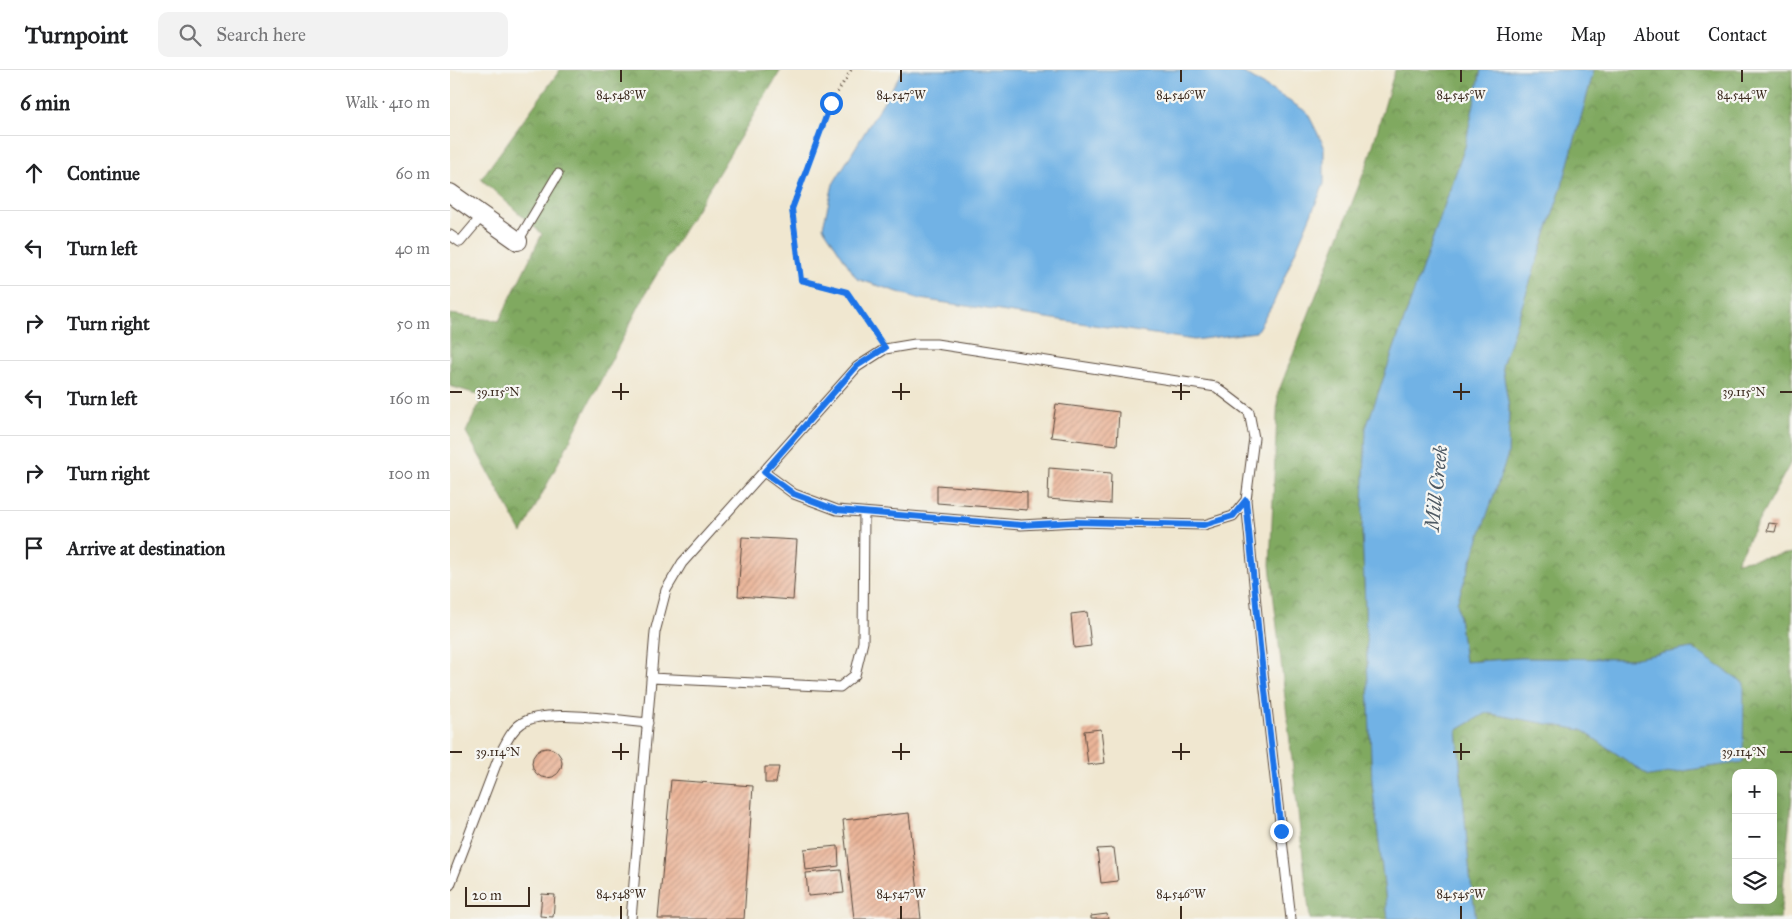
<!DOCTYPE html>
<meta charset="utf-8">
<style>
:root{--surface:#fff;--page:#f2f2f2;--text:#202124;--muted:#757577;--line:#e0e0e0}
body{margin:0;font-family:"IM FELL Great Primer",serif;background:var(--page);color:var(--text)}
.controls{position:absolute;right:15px;bottom:15px;display:grid;overflow:hidden;border-radius:10px;box-shadow:0 5px 20px #0002}
.controls button{width:45px;height:45px;display:grid;place-items:center;padding:0;border:0;border-bottom:1px solid var(--line);background:var(--surface);color:var(--text);font:25px sans-serif}
.scale{position:absolute;left:15px;bottom:12px;width:65px;box-sizing:border-box;padding-left:5px;border:2px solid #3b2a1e;border-top:0;font-size:14px;line-height:18px;white-space:nowrap;color:#3b2a1e;-webkit-text-stroke:4px #f6f6f2;paint-order:stroke}
.stop{position:absolute;width:15px;height:15px;margin:-11px;border:4px solid #1a73e8;border-radius:50%;background:#fff}
.stop.end{background:#1a73e8;border-color:#fff;box-shadow:0 1px 5px #0008}
.list{margin:0;padding:0;list-style:none}
h2{display:flex;justify-content:space-between;align-items:center;height:65px;margin:0;padding:0 20px;font-size:21px}
h2 small{font-size:16px;font-weight:400;color:var(--muted)}
.list li{display:grid;grid-template-columns:32px 1fr auto;gap:15px;align-items:center;box-sizing:border-box;height:75px;padding:0 20px;border-top:1px solid var(--line)}
.list b{display:block;font-size:19px;white-space:nowrap}
.list em{font-size:16px;font-style:normal;color:var(--muted)}
.icon{flex:none;width:28px;height:28px;fill:none;stroke:currentColor;stroke-width:2;stroke-linecap:round;stroke-linejoin:round}
.map{position:relative;flex:none;width:1342px;height:849px;overflow:hidden}
header{display:flex;align-items:center;gap:30px;box-sizing:border-box;height:70px;padding:0 25px;background:var(--surface);border-bottom:1px solid var(--line)}
header strong{font-size:24px}
nav{display:flex;gap:28px;margin-inline-start:auto;font-size:18px}
.search{width:350px;height:45px;background:var(--page);display:flex;align-items:center;gap:12px;box-sizing:border-box;padding:0 18px;border-radius:10px;color:var(--muted);font-size:19px}
main{display:flex}
aside{flex:1;background:var(--surface)}
.map>svg:first-child{display:block}
.forest{fill:url(#forest-crowns);stroke:#5e6a3f;fill-rule:evenodd}
.water{fill:#71b2e5;stroke:#566e82}
.building{fill:url(#building-hatch)}
.lines{fill:none;stroke-linecap:round;stroke-linejoin:round}
.service-casing{stroke:#564639;stroke-width:11}
.minor-casing{stroke:#564639;stroke-width:20}
.path{stroke:#564639;stroke-width:3;stroke-dasharray:1 4;stroke-linecap:butt}
.service{stroke:#fff;stroke-width:9}
.minor{stroke:#fff;stroke-width:18}
.route{stroke:#1a73e8;stroke-width:6}
.ticks{fill:none;stroke:#3b2a1e;stroke-width:2}
.labels{text-anchor:middle;dominant-baseline:central;stroke-width:4.5;stroke-linejoin:round;paint-order:stroke}
.water-label{font-size:20px;font-style:italic;fill:#4e5a64;stroke:#f6f6f2}
.ticks-label{font-size:12px;text-anchor:middle;fill:#3b2a1e;stroke:#f6f6f2;stroke-width:4.5;stroke-linejoin:round;paint-order:stroke}
</style>
<header>
<strong>Turnpoint</strong>
<div class="search"><svg class="icon" aria-label="search" viewBox="0 0 24 24"><circle cx="10" cy="10" r="6"/><path d="M15 15l6 6"/></svg>Search here</div>
<nav><a>Home</a><a>Map</a><a>About</a><a>Contact</a></nav>
</header>
<main>
<aside>
<h2>6 min<small>Walk · 410 m</small></h2>
<ul class="list">
<li><svg class="icon" aria-label="ahead" viewBox="0 0 24 24"><path d="M12 20V5M6 11l6-6 6 6"/></svg><div><b>Continue</b></div><em>60 m</em></li>
<li><svg class="icon" aria-label="left" viewBox="0 0 24 24"><path d="M17 20v-9H6M10 6l-5 5 5 5"/></svg><div><b>Turn left</b></div><em>40 m</em></li>
<li><svg class="icon" aria-label="right" viewBox="0 0 24 24"><path d="M7 20v-9h11M14 6l5 5-5 5"/></svg><div><b>Turn right</b></div><em>50 m</em></li>
<li><svg class="icon" aria-label="left" viewBox="0 0 24 24"><path d="M17 20v-9H6M10 6l-5 5 5 5"/></svg><div><b>Turn left</b></div><em>160 m</em></li>
<li><svg class="icon" aria-label="right" viewBox="0 0 24 24"><path d="M7 20v-9h11M14 6l5 5-5 5"/></svg><div><b>Turn right</b></div><em>100 m</em></li>
<li><svg class="icon" aria-label="arrive" viewBox="0 0 24 24"><path d="M6 21V4h12l-3 4 3 4H6"/></svg><div><b>Arrive at destination</b></div></li>
</ul>
</aside>
<div class="map">
<svg width="1342" height="849" viewBox="0 0 1342 849">
<defs>
<pattern id="forest-crowns" width="20" height="18" patternUnits="userSpaceOnUse" patternTransform="scale(1.25)"><rect width="20" height="18" fill="#80a960"/><path d="M2 6a3 3 0 1 1 6 0M12 15a3 3 0 1 1 6 0" fill="none" stroke="#6a8a4f"/></pattern>
<pattern id="building-hatch" width="6" height="6" patternUnits="userSpaceOnUse" patternTransform="scale(1.25)"><rect width="6" height="6" fill="#ebb599"/><path d="M-1 1l2-2M0 6l6-6M5 7l2-2" fill="none" stroke="#c0937c"/></pattern>
</defs>
<rect width="100%" height="100%" fill="#f6f6f2"/>
<filter id="ink" filterUnits="userSpaceOnUse"><feTurbulence type="fractalNoise" baseFrequency=".02" numOctaves="2"/><feDisplacementMap in="SourceGraphic" scale="10" xChannelSelector="R" yChannelSelector="G"/><feConvolveMatrix kernelMatrix="1 2 1 2 8 2 1 2 1" color-interpolation-filters="sRGB"/></filter>
<filter id="wash" filterUnits="userSpaceOnUse"><feTurbulence type="fractalNoise" baseFrequency=".0096" numOctaves="4" result="noise"/><feDisplacementMap in="SourceGraphic" scale="20" xChannelSelector="R" yChannelSelector="G"/><feGaussianBlur stdDeviation="1.12" result="paint"/><feColorMatrix in="noise" values="0 0 0 0 0 0 0 0 0 0 0 0 0 0 0 0 0 1.4 0 .05"/><feComposite in="paint" operator="in"/></filter>
<g filter="url(#wash)">
<rect width="100%" height="100%" fill="#f0e7d0"/>
<path class="forest" d="M110 0H331L198 219 72 463 16 362 33 326 0 316V244L49 251 92 164 31 109Z
M945 0H1031L1015 77 916 358 912 460 922 712 938 849H860L820 495 828 323 918 92Z
M1144 0H1342V385L1340 394 1286 492 1342 483V725L1330 849H1026L1020 806 1007 660 1036 643 1132 660 1199 706 1293 692 1242 578 1181 589 1070 588 1015 592 1007 532 1058 384 1059 338 1052 296 1112 116ZM1286 703H1323V830H1286Z"/>
<path class="water" d="M453 0H789L857 42 874 76V114L823 234 806 262 744 270 470 229 407 209 373 157 383 114Z
M1031 0H1144L1112 116 1052 296 1059 338 1058 384 1007 532 1015 592 1070 588 1181 589 1242 578 1294 613 1293 692 1199 706 1132 660 1036 643 1007 660 1020 806 1026 849H938L922 712 912 460 916 358 1015 77Z"/>
<g id="blocks">
<path class="building" d="M606 334 669 342 667 375 601 367Z
M599 398 661 403 660 434 598 429Z
M487 415 577 422V440L487 433Z
M1319 453 1327 454 1325 462 1317 461Z
M292 467 347 470 343 530 288 526Z
M637 542 641 576 624 578 621 544Z
M651 659 655 693 638 695 634 661Z
M82 693a15 15 0 1 1 30 0a15 15 0 1 1-30 0Z
M315 697H329L326 713H315Z
M221 710 303 716 294 849H208Z
M459 743 471 849H404L393 750Z
M388 776 389 796 356 800 354 779Z
M664 778 668 811 651 813 647 779Z
M391 800 394 823 358 826 356 803Z
M92 824 105 825 103 847 90 846Z
M657 844 658 849H641V846Z"/>
</g>
</g>
<g filter="url(#ink)">
<use href="#blocks" fill-opacity="0" stroke="#564639" stroke-width="1"/>
<g class="lines">
<defs>
<path id="service" d="M0 165 10 172 32 146
M68 171 108 104
M796 430 810 576 841 849
M201 608 390 617 405 605 413 572 414 443
M0 815 50 684C56 673 61 660 72 653 95 637 168 651 198 653
M181 849 205 562 216 520 232 493 407 297 435 279 465 274H486L766 317 799 342 804 368 796 430 783 446 754 455 626 452 571 455 387 440 344 424 314 402"/>
<path id="minor" d="M0 123 68 171"/>
</defs>
<use href="#service" class="service-casing"/>
<use href="#minor" class="minor-casing"/>
<path class="path" d="M401 0 381 33 341 139 351 211 397 222 428 268"/>
<use href="#service" class="service"/>
<use href="#minor" class="minor"/>
</g>
</g>
<g class="lines" filter="url(#ink)">
<path class="route" d="M381 33 342 139 351 210 397 222 435 278 407 296 314 402 344 424 387 440 571 455 626 452 754 455 783 446 796 430 810 576 831 761"/>
</g>
<path class="ticks" d="M171 0V12M451 0V12M731 0V12M1011 0V12M1292 0V12M171 313V330M451 313V330M731 313V330M1011 313V330M0 322H12M162 322H179M442 322H460M722 322H740M1003 322H1020M1330 322H1342M171 673V690M451 673V690M731 673V690M1011 673V690M0 682H12M162 682H179M442 682H460M722 682H740M1003 682H1020M1330 682H1342M171 836V849M451 836V849M731 836V849M1011 836V849"/>
<g class="labels">
<g class="water-label">
<text transform="translate(986 418) rotate(-84)">Mill Creek</text>
</g>
</g>
<g class="ticks-label">
<text x="171" y="29">84.548°W</text>
<text x="451" y="29">84.547°W</text>
<text x="731" y="29">84.546°W</text>
<text x="1011" y="29">84.545°W</text>
<text x="1292" y="29">84.544°W</text>
<text x="48" y="326">39.115°N</text>
<text x="1294" y="326">39.115°N</text>
<text x="48" y="686">39.114°N</text>
<text x="1294" y="686">39.114°N</text>
<text x="171" y="828">84.548°W</text>
<text x="451" y="828">84.547°W</text>
<text x="731" y="828">84.546°W</text>
<text x="1011" y="828">84.545°W</text>
</g>
</svg>
<div class="controls">
<button>+</button>
<button>−</button>
<button><svg class="icon" aria-label="layers" viewBox="0 0 24 24"><path d="M12 4l9 5-9 5-9-5zM3 14l9 5 9-5"/></svg></button>
</div>
<div class="scale">20 m</div>
<div class="stop" style="left:381px;top:33px"></div>
<div class="stop end" style="left:831px;top:761px"></div>
</div>
</main>
